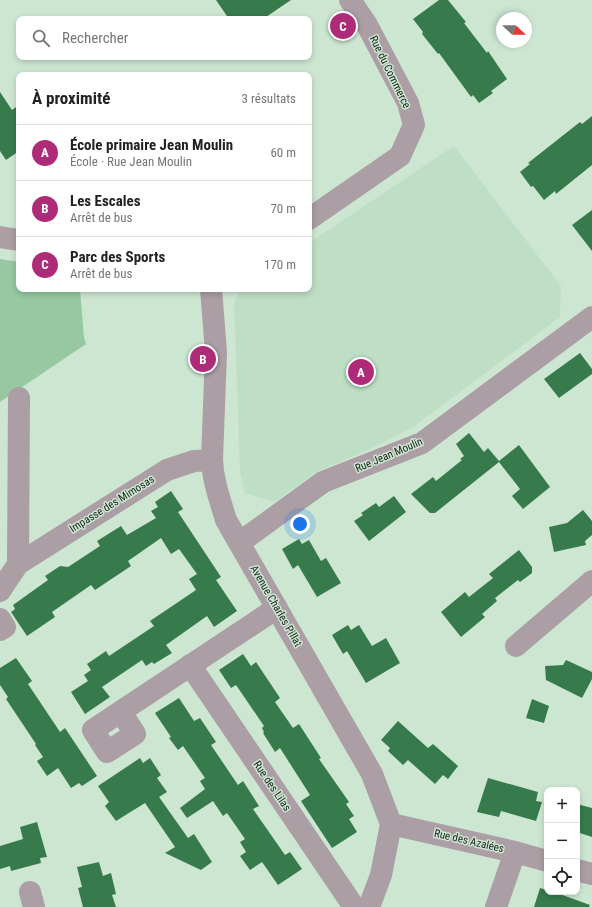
<!DOCTYPE html>
<html lang="fr">
<meta charset="utf-8">
<style>
:root{--surface:#fff;--page:#f2f2f2;--text:#222;--muted:#767676;--line:#e0e0e0;--accent:#ad2b77}
body{margin:0;font-family:"Roboto Condensed",sans-serif;background:var(--page);color:var(--text)}
.controls{position:absolute;right:12px;bottom:12px;display:grid;overflow:hidden;border-radius:8px;box-shadow:0 2px 6px #0003}
.controls button{width:36px;height:36px;display:grid;place-items:center;padding:0;border:0;border-bottom:1px solid var(--line);background:var(--surface);color:var(--text);font:20px sans-serif}
.compass{position:absolute;left:496px;top:12px;width:36px;height:36px;border-radius:50%;background:var(--surface);box-shadow:0 2px 6px #0003;rotate:112deg}
.you{position:absolute;left:300px;top:524px;width:14px;height:14px;margin:-10px;border:3px solid #fff;border-radius:50%;background:#1a73e8;box-shadow:0 0 0 6px #1a73e833}
.badge{display:grid;place-items:center;width:26px;height:26px;border-radius:50%;background:var(--accent);color:#fff;font-size:13px;font-weight:700}
.pin{position:absolute;translate:-50% -50%;border:2px solid #fff;box-shadow:0 1px 4px #0006}
.list{margin:0;padding:0;list-style:none}
h2{display:flex;justify-content:space-between;align-items:center;height:52px;margin:0;padding:0 16px;font-size:17px}
h2 small{font-size:13px;font-weight:400;color:var(--muted)}
.list li{display:grid;grid-template-columns:26px 1fr auto;gap:12px;align-items:center;box-sizing:border-box;height:56px;padding:0 16px;border-top:1px solid var(--line)}
.list b{display:block;font-size:15px;white-space:nowrap}
.list p{margin:0;font-size:13px;white-space:nowrap;color:var(--muted)}
.list em{font-size:13px;font-style:normal;color:var(--muted)}
.icon{flex:none;width:22px;height:22px;fill:none;stroke:currentColor;stroke-width:2;stroke-linecap:round;stroke-linejoin:round}
.map{position:relative;flex:none;width:592px;height:907px;overflow:hidden}
.search{position:absolute;background:var(--surface);box-shadow:0 2px 6px #0003;left:16px;top:16px;width:296px;height:44px;display:flex;align-items:center;gap:10px;box-sizing:border-box;padding:0 14px;border-radius:8px;color:var(--muted);font-size:15px}
.panel{position:absolute;background:var(--surface);box-shadow:0 2px 6px #0003;left:16px;top:72px;width:296px;height:220px;border-radius:8px}
.map>svg:first-child{display:block}
.built{fill:#bedec5}
.green{fill:#97c8a2}
.building{fill:#377b4c}
.lines{fill:none;stroke-linecap:round;stroke-linejoin:round}
.minor{stroke:#ab9ea4;stroke-width:22}
.labels{text-anchor:middle;dominant-baseline:central;stroke-width:3;stroke-linejoin:round;paint-order:stroke}
.street-label{font-size:11px;fill:#18211a;stroke:#cde6d2}
</style>
<div class="map">
<svg width="592" height="907" viewBox="0 0 592 907">
<rect width="100%" height="100%" fill="#cde6d2"/>
<path class="built" d="M454 146 561 286 560 317 413 427 366 451 316 472 274 502 245 493 240 472 234 302 242 289H309V243Z"/>
<path class="green" d="M0 259 19 262V289H80L84 338 86 344 0 402Z"/>
<path class="building" d="M216 0H291L263 19H229Z
M439 0H448L466 22 464 23 487 53 488 51 507 79 491 91 493 93 479 103 473 95 471 97 439 53 438 54 422 34 423 32 413 19Z
M0 92 12 110 19 105V151L6 160 0 151Z
M592 116V165L556 194 555 191 544 200 533 186 531 187 520 172 530 164 528 163 580 122 582 124Z
M592 210V251L572 225Z
M580 353 592 369V374L559 398 544 379Z
M469 433 484 452 488 448 499 461 519 445 550 487 523 509 512 496 520 489 499 462 435 513H430L411 494 433 477 436 481 462 460 460 459 464 456 456 444Z
M171 491 183 509 178 512 221 577 216 580 237 611 214 627 207 616 166 645 172 653 154 664 152 662 146 666 142 660 102 687 110 697 85 714 71 692 88 681 84 675 91 670 87 664 106 651 109 656 154 626 150 621 196 590 189 579 197 574 179 549 171 554 161 538 128 561 131 566 95 590 91 585 52 612 55 617 27 636 11 612 15 609 13 605 48 580 45 576 60 566 68 567 100 546 97 541 121 526 127 535 156 518 151 511 158 507 155 502Z
M394 496 406 512 369 541 354 521 363 515 361 513 376 503 379 507Z
M583 510 592 521V535L585 541 586 545 554 552 549 527 567 523Z
M299 539 302 544 309 540 321 561 326 558 341 583 317 597 298 565 293 569 282 549Z
M519 550 532 567V573L520 582 518 580 495 598 497 601 482 614 485 617 461 637 441 612 465 592 469 597 493 578 489 574Z
M348 625 351 630 359 625 372 646 386 638 400 663 366 683 347 651 343 654 332 635Z
M243 654 251 666 256 662 280 698 275 702 293 728 299 724 321 758 319 759 349 802 346 804 354 816 349 819 357 832 332 848 301 801 310 795 280 748 275 752 263 733 264 732 262 728 264 726 236 685 231 688 219 670Z
M16 658 32 681 28 684 60 732 65 728 97 776 82 786 79 783 71 788 58 768 47 776 37 761 43 757 35 745 36 744 6 699 8 697 0 685V668Z
M566 660 592 672V679L582 698 546 680 545 666 563 665Z
M179 698 194 721 200 718 216 742 211 745 238 785 243 781 259 806 253 809 285 855 290 852 302 869 278 885 262 862 250 870 240 856 246 852 240 842 245 839 227 813 223 816 213 801 187 818 180 808 205 789 200 781 205 778 183 746 178 750 169 738 171 737 155 713Z
M532 699 549 706 544 723 526 718Z
M398 721 428 748 433 744 458 766 448 779 443 775 435 784 408 760 403 765 388 751 390 748 381 740Z
M140 758 143 763 150 758 161 775 157 778 167 792 159 797 188 838 194 834 212 862 201 870 165 853 175 847 145 803 116 821 105 806 109 802 98 786Z
M488 778 538 792 536 801 542 802 536 821 501 811 499 817 477 812Z
M577 804 592 808V837L577 832Z
M37 822 47 857 40 858 41 863 11 871 10 866 0 869V846L23 839 20 827Z
M99 862 103 876 111 873 116 894 112 895 116 907H83L78 888 82 887 77 867Z
M540 888 547 890V892H554L590 905 589 907H534Z"/>
<g class="lines">
<path class="minor" d="M309 219 400 156 414 125 408 103 367 25 350 0
M0 237 19 240
M211 289 216 352 212 460C213 481 220 500 226 520L372 774 391 824 381 875 369 907
M19 398 18 564 167 470 194 461 212 460
M239 543 323 482 422 443 592 317
M0 591 18 564
M0 619 5 627 0 630
M516 646 592 581
M190 665 354 907
M121 712 135 734 107 752 93 730 277 608
M391 824 515 852 547 861
M577 870 592 874
M30 892 34 907
M496 907 515 852"/>
</g>
<g class="labels">
<g class="street-label">
<text transform="translate(390 72) rotate(64)">Rue du Commerce</text>
<text transform="translate(389 455) rotate(-23)">Rue Jean Moulin</text>
<text transform="translate(112 504) rotate(-32)">Impasse des Mimosas</text>
<text transform="translate(276 606) rotate(60)">Avenue Charles Pillat</text>
<text transform="translate(272 786) rotate(56)">Rue des Lilas</text>
<text transform="translate(469 841) rotate(13)">Rue des Azalées</text>
</g>
</g>
</svg>
<div class="controls">
<button>+</button>
<button>−</button>
<button><svg class="icon" aria-label="locate" viewBox="0 0 24 24"><circle cx="12" cy="12" r="6"/><path d="M12 2v4M12 18v4M2 12h4M18 12h4"/></svg></button>
</div>
<svg class="compass" viewBox="-18 -18 36 36"><path d="M0-13l5 13h-10z" fill="#e53935"/><path d="M0 13l5-13h-10z" fill="#767676"/></svg>
<div class="you"></div>
<div class="pin badge" style="left:361px;top:372px">A</div>
<div class="pin badge" style="left:203px;top:359px">B</div>
<div class="pin badge" style="left:343px;top:26px">C</div>
<div class="search"><svg class="icon" aria-label="search" viewBox="0 0 24 24"><circle cx="10" cy="10" r="6"/><path d="M15 15l6 6"/></svg>Rechercher</div>
<section class="panel">
<h2>À proximité<small>3 résultats</small></h2>
<ul class="list">
<li><span class="badge">A</span><div><b>École primaire Jean Moulin</b><p>École · Rue Jean Moulin</p></div><em>60 m</em></li>
<li><span class="badge">B</span><div><b>Les Escales</b><p>Arrêt de bus</p></div><em>70 m</em></li>
<li><span class="badge">C</span><div><b>Parc des Sports</b><p>Arrêt de bus</p></div><em>170 m</em></li>
</ul>
</section>
</div>
